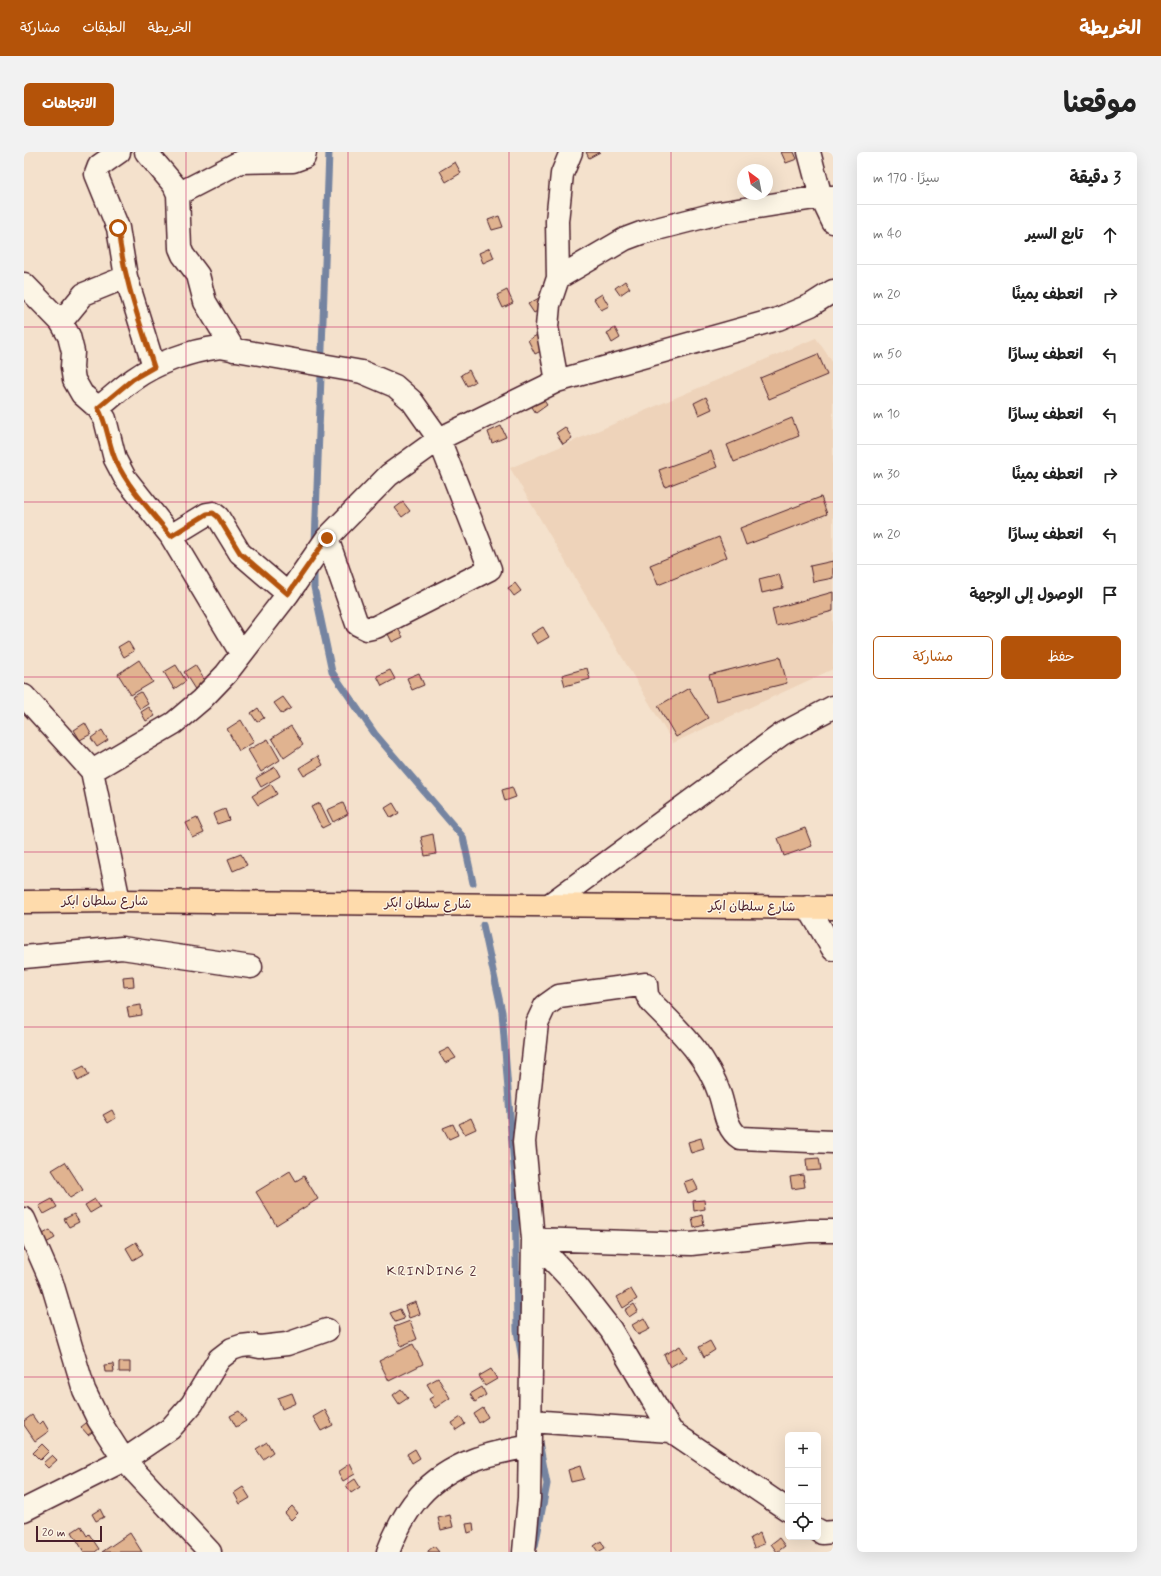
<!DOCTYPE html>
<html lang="ar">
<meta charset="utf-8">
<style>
:root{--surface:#fff;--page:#f2f2f2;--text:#222;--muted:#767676;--line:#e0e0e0;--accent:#b45309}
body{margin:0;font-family:Mynerve,"Playpen Sans Arabic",sans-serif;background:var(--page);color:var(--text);direction:rtl}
.controls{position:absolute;right:12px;bottom:12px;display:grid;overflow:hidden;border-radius:6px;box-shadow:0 4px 16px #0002}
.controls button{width:36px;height:36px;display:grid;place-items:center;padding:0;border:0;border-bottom:1px solid var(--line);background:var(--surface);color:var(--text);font:20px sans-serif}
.compass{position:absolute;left:713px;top:12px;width:36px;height:36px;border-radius:50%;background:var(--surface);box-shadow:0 4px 16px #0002;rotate:328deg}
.scale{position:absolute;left:12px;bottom:10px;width:66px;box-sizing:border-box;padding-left:4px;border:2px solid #4a1f2b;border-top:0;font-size:11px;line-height:14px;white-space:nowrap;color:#4a1f2b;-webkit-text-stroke:3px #fcf5e5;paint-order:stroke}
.stop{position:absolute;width:12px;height:12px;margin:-9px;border:3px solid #b45309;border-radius:50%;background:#fff}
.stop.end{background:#b45309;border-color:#fff;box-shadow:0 1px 4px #0008}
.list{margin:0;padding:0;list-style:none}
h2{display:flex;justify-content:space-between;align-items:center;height:52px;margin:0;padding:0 16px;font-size:17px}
h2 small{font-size:13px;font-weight:400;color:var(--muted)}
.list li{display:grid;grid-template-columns:26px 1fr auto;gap:12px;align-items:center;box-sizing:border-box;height:60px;padding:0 16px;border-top:1px solid var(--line)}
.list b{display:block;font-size:15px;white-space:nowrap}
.list em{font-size:13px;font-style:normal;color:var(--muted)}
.actions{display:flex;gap:8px;padding:12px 16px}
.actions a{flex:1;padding:9px 0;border:1px solid var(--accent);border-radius:6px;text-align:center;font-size:14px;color:var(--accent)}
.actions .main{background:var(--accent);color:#fff}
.icon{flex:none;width:22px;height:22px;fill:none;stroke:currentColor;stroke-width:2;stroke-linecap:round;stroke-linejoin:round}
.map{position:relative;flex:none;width:809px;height:1400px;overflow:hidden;direction:ltr;border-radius:6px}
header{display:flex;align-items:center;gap:24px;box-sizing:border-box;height:56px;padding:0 20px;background:var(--accent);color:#fff}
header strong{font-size:19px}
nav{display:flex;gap:22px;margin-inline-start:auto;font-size:14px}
.intro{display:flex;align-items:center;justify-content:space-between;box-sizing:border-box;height:96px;padding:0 24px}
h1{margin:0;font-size:28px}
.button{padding:10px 18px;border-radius:6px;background:var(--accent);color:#fff;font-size:14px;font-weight:700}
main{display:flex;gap:24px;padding:0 24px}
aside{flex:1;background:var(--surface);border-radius:6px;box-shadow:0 4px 16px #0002}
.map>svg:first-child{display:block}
.built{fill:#eed3ba}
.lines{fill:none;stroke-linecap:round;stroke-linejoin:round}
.stream{stroke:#7484a1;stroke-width:7}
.building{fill:#e0b390;stroke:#4a1f2b}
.street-casing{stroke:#4a1f2b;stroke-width:25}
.highway-casing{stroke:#4a1f2b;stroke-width:25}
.street{stroke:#fcf5e5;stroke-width:22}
.highway{stroke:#fedbac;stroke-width:22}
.route{stroke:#b45309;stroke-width:5}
.grid{fill:none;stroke:#c2185b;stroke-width:1;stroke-opacity:0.55}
.labels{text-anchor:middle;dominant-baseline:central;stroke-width:3;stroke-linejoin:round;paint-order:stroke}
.street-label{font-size:13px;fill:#4a1f2b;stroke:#fcf5e5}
.neighbourhood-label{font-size:14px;letter-spacing:1px;fill:#4a1f2b;stroke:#fcf5e5}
</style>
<header>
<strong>الخريطة</strong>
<nav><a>الخريطة</a><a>الطبقات</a><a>مشاركة</a></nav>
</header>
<div class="intro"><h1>موقعنا</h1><a class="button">الاتجاهات</a></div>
<main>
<aside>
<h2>3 دقيقة<small>سيرًا · 170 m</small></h2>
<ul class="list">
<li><svg class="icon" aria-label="ahead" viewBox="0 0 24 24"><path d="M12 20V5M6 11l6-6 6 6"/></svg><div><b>تابع السير</b></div><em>40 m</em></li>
<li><svg class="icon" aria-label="right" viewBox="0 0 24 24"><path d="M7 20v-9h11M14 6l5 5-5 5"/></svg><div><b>انعطف يمينًا</b></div><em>20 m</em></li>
<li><svg class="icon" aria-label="left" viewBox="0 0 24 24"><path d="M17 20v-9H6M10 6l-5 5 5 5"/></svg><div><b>انعطف يسارًا</b></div><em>50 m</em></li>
<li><svg class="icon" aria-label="left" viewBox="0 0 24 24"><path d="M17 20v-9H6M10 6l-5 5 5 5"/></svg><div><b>انعطف يسارًا</b></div><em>10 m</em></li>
<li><svg class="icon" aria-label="right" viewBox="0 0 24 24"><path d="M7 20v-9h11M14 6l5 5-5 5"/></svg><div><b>انعطف يمينًا</b></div><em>30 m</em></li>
<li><svg class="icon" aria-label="left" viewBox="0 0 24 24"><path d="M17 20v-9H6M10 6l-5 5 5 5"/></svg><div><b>انعطف يسارًا</b></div><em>20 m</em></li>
<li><svg class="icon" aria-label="arrive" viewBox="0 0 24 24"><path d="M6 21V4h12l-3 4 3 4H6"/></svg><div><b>الوصول إلى الوجهة</b></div></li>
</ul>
<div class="actions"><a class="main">حفظ</a><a>مشاركة</a></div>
</aside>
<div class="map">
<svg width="809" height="1400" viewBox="0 0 809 1400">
<rect width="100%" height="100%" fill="#f4e1cc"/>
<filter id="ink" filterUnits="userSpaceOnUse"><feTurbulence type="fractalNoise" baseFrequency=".025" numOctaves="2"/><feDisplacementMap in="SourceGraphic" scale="8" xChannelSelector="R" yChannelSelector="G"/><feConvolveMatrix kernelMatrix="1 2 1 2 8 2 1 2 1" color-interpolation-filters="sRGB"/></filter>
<g filter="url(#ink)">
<path class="built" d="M792 186 809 211V517L649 591 486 316Z"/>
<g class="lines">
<path class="stream" d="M291 392 305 0
M290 416V435L308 520 351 582 439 685 449 731
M459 773 478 860 491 1028 493 1179 498 1206
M511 1394 523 1332 515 1290"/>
</g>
<path class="building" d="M562 0H576L565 6Z
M757 0H770L773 7 762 11Z
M431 10 437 21 422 30 416 19Z
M475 64 479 75 468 78 464 68Z
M466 96 470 106 459 111 455 101Z
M601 129 606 136 596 143 591 136Z
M483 138 489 151 479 156 473 143Z
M578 142 585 154 577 158 570 147Z
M515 146 520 155 510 161 504 152Z
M591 176 596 186 588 191 583 181Z
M515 182 523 196 511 202 504 188Z
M794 202 803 223 745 247 736 226Z
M445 218 451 230 443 234 437 223Z
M517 244 523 253 512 261 506 252Z
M682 245 688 257 675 263 670 251Z
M768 266 775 284 710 310 703 293Z
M477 274 482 285 468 291 464 280Z
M541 275 548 286 539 292 532 281Z
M687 299 693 315 641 335 635 318Z
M797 345 803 362 722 393 716 376Z
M379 350 386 359 378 365 371 356Z
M695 385 703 405 634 433 626 413Z
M809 409V426L789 430 786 414Z
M755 422 759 436 738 441 735 427Z
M491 431 497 439 490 444 484 436Z
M809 440V459L752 474 748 457Z
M373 475 379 485 368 490 363 480Z
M519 475 525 485 513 492 507 482Z
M104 489 110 499 100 505 94 495Z
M756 505 763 531 692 549 685 523Z
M115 508 129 530 107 543 94 522Z
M152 513 162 529 150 537 140 520Z
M171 513 183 532 172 539 160 520Z
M563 516 566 527 541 534 538 523Z
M366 518 371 527 358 534 353 524Z
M395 521 400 533 388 538 383 526Z
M665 536 684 566 652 585 634 554Z
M117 540 124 552 116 557 108 545Z
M259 545 267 556 258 562 250 551Z
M125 555 131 564 122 569 117 560Z
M234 556 240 566 233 570 227 561Z
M217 568 230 590 215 599 203 577Z
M61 571 67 582 56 588 50 578Z
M267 574 279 593 260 606 248 586Z
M78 578 84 588 73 595 67 586Z
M244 587 256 608 237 620 224 598Z
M294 604 299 613 280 624 275 616Z
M251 615 256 624 237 635 232 626Z
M247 632 253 642 234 653 228 644Z
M488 635 492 645 481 649 478 638Z
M296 651 306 672 298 676 287 655Z
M319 651 324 662 309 670 303 658Z
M369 651 375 661 367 666 361 656Z
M201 657 205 668 193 672 189 662Z
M173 666 180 681 169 686 162 671Z
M781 676 788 694 760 704 754 686Z
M409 682 412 702 401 704 397 685Z
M217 702 223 713 209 719 204 707Z
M109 824 110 834 100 835 99 825Z
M117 853 118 863 105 865 103 855Z
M425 896 432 906 421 911 415 901Z
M60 914 65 923 54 929 50 919Z
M88 958 92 966 84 971 79 963Z
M447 966 452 977 441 982 435 972Z
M429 972 434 983 425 987 419 976Z
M677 986 680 997 667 1001 664 990Z
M795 1006 797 1018 783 1019 782 1007Z
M41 1010 59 1038 46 1046 28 1018Z
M266 1019 272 1029 280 1024 294 1047 252 1073 232 1040Z
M779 1023 781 1035 768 1037 766 1025Z
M669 1027 674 1037 664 1041 660 1030Z
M28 1047 33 1055 20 1062 15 1054Z
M71 1047 76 1055 66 1061 61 1053Z
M680 1048 681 1057 670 1059 669 1049Z
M50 1062 55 1070 45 1075 40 1067Z
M678 1063 680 1073 670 1076 668 1066Z
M26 1078 31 1086 22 1091 17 1083Z
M112 1090 119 1102 109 1108 102 1096Z
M607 1137 613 1147 599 1156 593 1145Z
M392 1150 396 1162 385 1166 381 1154Z
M610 1152 614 1159 605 1165 601 1158Z
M376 1157 380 1167 371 1170 366 1161Z
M620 1166 626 1177 614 1183 608 1173Z
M386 1169 393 1187 377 1194 370 1175Z
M686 1189 691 1198 680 1205 675 1195Z
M389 1192 399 1212 365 1229 355 1209Z
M656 1194 663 1205 646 1215 640 1203Z
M95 1210H106V1220H95Z
M89 1212 90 1220H81L80 1213Z
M467 1217 473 1227 461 1234 455 1224Z
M414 1226 426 1246 411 1256 405 1247 410 1244 403 1232Z
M458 1235 462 1243 451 1250 446 1242Z
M377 1237 384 1246 375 1252 369 1243Z
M268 1241 272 1251 258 1257 254 1246Z
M459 1256 464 1265 455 1271 450 1262Z
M301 1258 309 1273 297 1279 289 1265Z
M215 1259 222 1269 212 1275 206 1264Z
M8 1263 15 1273 19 1269 25 1279 11 1289 0 1273V1269Z
M437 1265 441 1272 432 1278 428 1271Z
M67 1267 74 1276 64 1283 57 1275Z
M243 1290 249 1300 239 1307 232 1297Z
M18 1292 25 1299 16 1308 9 1301Z
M391 1297 396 1306 388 1311 383 1302Z
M28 1303 33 1308 24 1316 19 1311Z
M326 1312 331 1322 319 1329 314 1320Z
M556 1314 560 1327 547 1330 544 1318Z
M331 1327 336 1335 327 1341 322 1333Z
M219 1335 226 1346 216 1352 210 1341Z
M268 1354 274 1361 267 1368 261 1361Z
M76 1357 80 1365 72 1369 68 1362Z
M426 1363 429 1375 417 1378 414 1366Z
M449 1371 450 1379 444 1381 442 1372Z
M57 1374 63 1384 65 1382 75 1397 71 1400H60L48 1380Z
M106 1381 118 1400H78Z
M736 1381 740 1392 730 1396 726 1386Z
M755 1386 761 1394 753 1400 747 1392Z
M577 1389 581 1396 574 1400 570 1394Z
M410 1394 415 1400H404V1399Z"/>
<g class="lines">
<defs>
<path id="street" d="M95 0 75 14 72 22 94 76 102 125 130 215
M122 0 150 33 154 42 156 96 159 103 174 123 181 150 210 198
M785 0 797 45 809 70
M154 42 216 10 269 9 280 5 281 0
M534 126 601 87 617 81 695 61 797 45H809
M0 132 37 170 45 184 49 200 48 215 50 228 58 242 74 256 81 267 91 307 101 326 147 384 217 501
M37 170 60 142 102 125
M533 229 523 175 525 153 534 126 533 69 538 22 547 0
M74 256C86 247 97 236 110 227 134 210 166 199 196 195L338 220 371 234 388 249 415 287 466 417 352 475 343 477 333 472 303 386
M147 384 183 362 189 361 194 365 216 401 264 442
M0 544 68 619 95 749
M68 619 150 571 177 548 202 522 264 442 303 386 365 323 415 287 533 229 754 167 787 153 809 139
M525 753 758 582 809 555
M784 755 809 797
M0 805 98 796 227 815
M0 1067 28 1131 60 1238 74 1267 100 1308 186 1400
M509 1087 552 1133 587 1178 647 1279 764 1358
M509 1087 667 1092 785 1079H809
M506 1269 647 1279
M0 1358 100 1308 146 1277 168 1252 195 1207 208 1197 217 1194 226 1193 236 1195 263 1192 303 1178
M794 1378 798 1381 809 1380
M364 1400C381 1355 403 1326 449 1308 467 1301 487 1298 506 1294
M500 1400 505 1346 509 1087 500 990 513 871 521 854 535 844 622 832 623 843 628 851C656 879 683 904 696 943 701 958 702 977 716 986L809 990"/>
<path id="highway" d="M0 750 95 749 809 756"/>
</defs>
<use href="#street" class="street-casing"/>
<use href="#highway" class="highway-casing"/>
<use href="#street" class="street"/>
<use href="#highway" class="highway"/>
</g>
</g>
<g class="lines" filter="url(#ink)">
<path class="route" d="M94 76C99 125 115 168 130 215L109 227 74 256C84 273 84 292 92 309 105 337 128 360 147 384L183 362 189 361 194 365 216 401 264 442 303 386"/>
</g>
<path class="grid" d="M162 0V1400M324 0V1400M485 0V1400M647 0V1400M0 175H809M0 350H809M0 525H809M0 700H809M0 875H809M0 1050H809M0 1225H809"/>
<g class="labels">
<g class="street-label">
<text x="81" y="749">شارع سلطان ابكر</text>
<text transform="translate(404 752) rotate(1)">شارع سلطان ابكر</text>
<text transform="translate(728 755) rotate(1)">شارع سلطان ابكر</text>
</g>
<g class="neighbourhood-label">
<text x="408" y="1119">KRINDING 2</text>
</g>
</g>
</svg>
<div class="controls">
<button>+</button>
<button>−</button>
<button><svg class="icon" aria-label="locate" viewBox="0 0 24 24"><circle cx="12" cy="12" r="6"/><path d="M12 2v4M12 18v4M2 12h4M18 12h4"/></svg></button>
</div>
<svg class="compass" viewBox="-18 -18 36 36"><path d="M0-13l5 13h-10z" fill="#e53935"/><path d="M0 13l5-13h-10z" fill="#767676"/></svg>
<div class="scale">20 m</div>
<div class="stop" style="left:94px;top:76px"></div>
<div class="stop end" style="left:303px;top:386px"></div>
</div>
</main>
